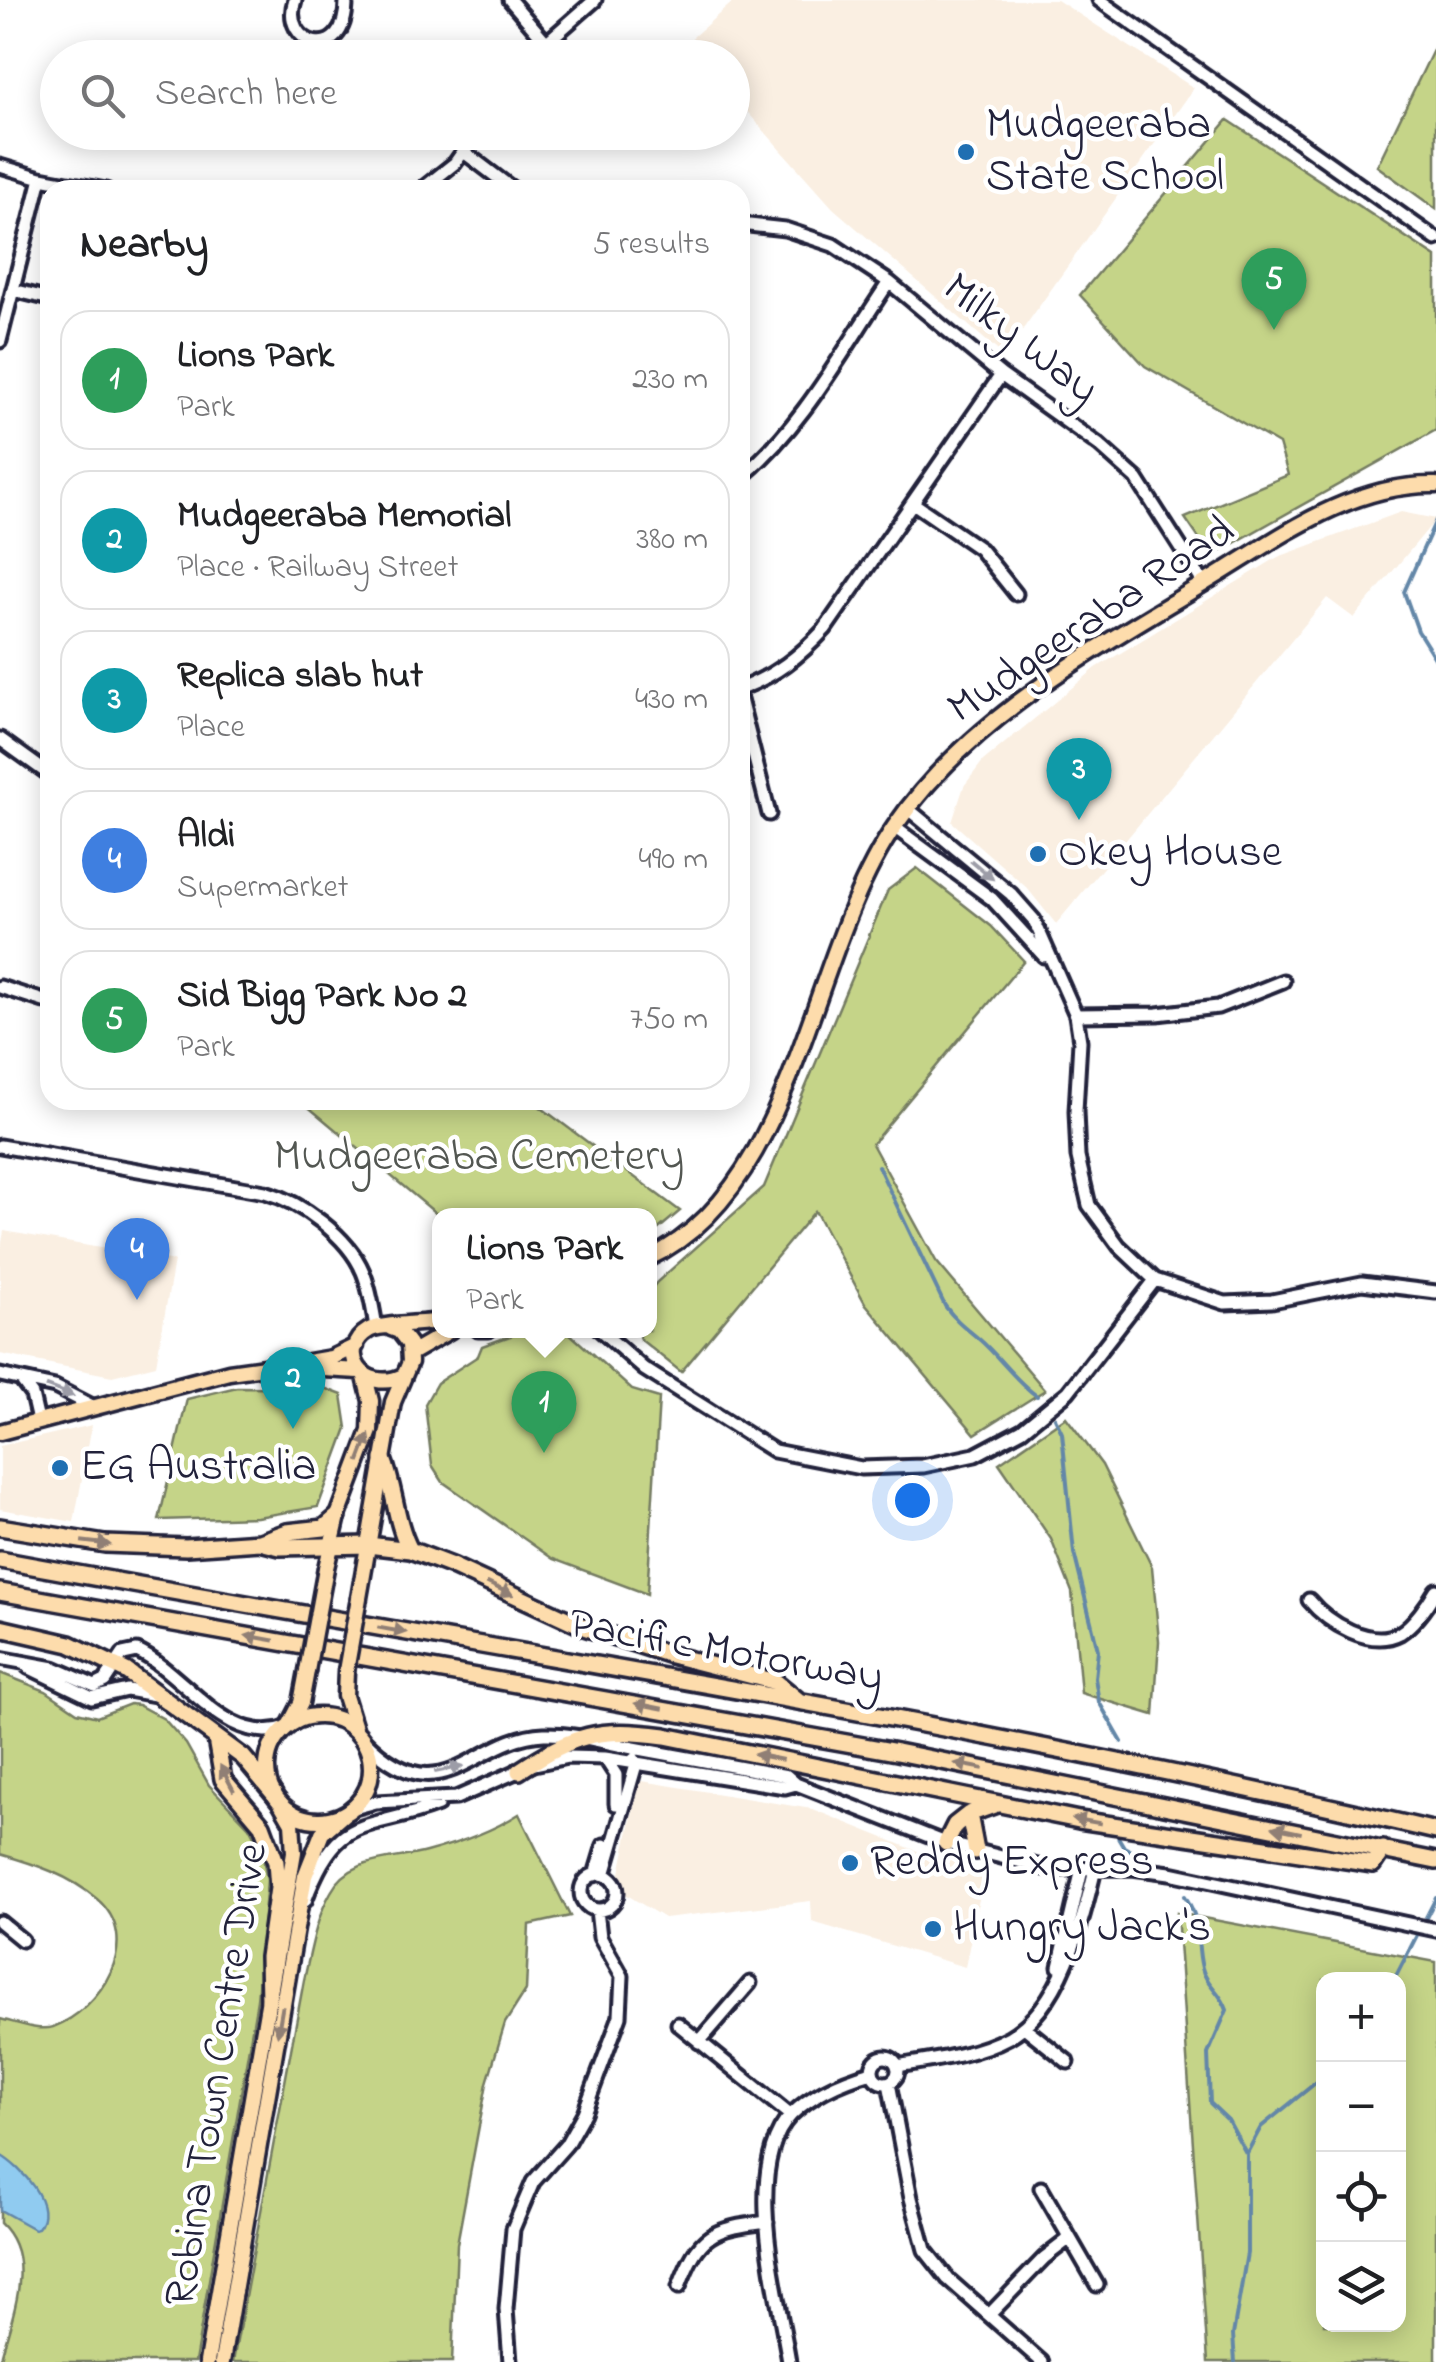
<!DOCTYPE html>
<meta charset="utf-8">
<style>
:root{--surface:#fff;--page:#f2f2f2;--text:#202124;--muted:#757577;--line:#e0e0e0;--accent:#1f6fb2}
body{margin:0;font-family:"Indie Flower",sans-serif;background:var(--page);color:var(--text)}
.controls{position:absolute;right:30px;bottom:30px;display:grid;overflow:hidden;border-radius:20px;box-shadow:0 5px 25px #0003}
.controls button{width:90px;height:90px;display:grid;place-items:center;padding:0;border:0;border-bottom:2px solid var(--line);background:var(--surface);color:var(--text);font:50px sans-serif}
.you{position:absolute;left:912px;top:1500px;width:35px;height:35px;margin:-25px;border:8px solid #fff;border-radius:50%;background:#1a73e8;box-shadow:0 0 0 15px #1a73e833}
.badge{display:grid;place-items:center;width:65px;height:65px;border-radius:50%;background:var(--accent);color:#fff;font-size:32px;font-weight:700}
.pin{position:absolute;translate:-50% -82px;filter:drop-shadow(0 2px 5px #0008)}
.pin::after{content:'';position:absolute;top:52px;width:35px;height:30px;background:inherit;clip-path:polygon(0 0,100% 0,50% 100%)}
.popup{position:absolute;left:432px;top:1208px;width:225px;height:130px;box-sizing:border-box;display:grid;place-content:center;border-radius:20px;background:var(--surface);filter:drop-shadow(0 2px 8px #0005);font-size:32px;white-space:nowrap;color:var(--muted)}
.popup b{font-size:38px;color:var(--text)}
.popup::after{content:'';position:absolute;left:50%;top:100%;margin-left:-20px;border:20px solid transparent;border-top-color:var(--surface)}
.list{margin:0;padding:0;list-style:none}
h2{display:flex;justify-content:space-between;align-items:center;height:130px;margin:0;padding:0 40px;font-size:42px}
h2 small{font-size:32px;font-weight:400;color:var(--muted)}
.list li{display:grid;grid-template-columns:65px 1fr auto;gap:30px;align-items:center;box-sizing:border-box;height:140px;margin:0 20px 20px;padding:0 20px;border:2px solid var(--line);border-radius:30px}
.list b{display:block;font-size:38px;white-space:nowrap}
.list p{margin:0;font-size:32px;white-space:nowrap;color:var(--muted)}
.list em{font-size:32px;font-style:normal;color:var(--muted)}
.icon{flex:none;width:55px;height:55px;fill:none;stroke:currentColor;stroke-width:2;stroke-linecap:round;stroke-linejoin:round}
.map{position:relative;flex:none;width:1436px;height:2362px;overflow:hidden}
.search{position:absolute;background:var(--surface);box-shadow:0 5px 25px #0003;left:40px;top:40px;width:710px;height:110px;display:flex;align-items:center;gap:25px;box-sizing:border-box;padding:0 35px;border-radius:55px;color:var(--muted);font-size:38px}
.panel{position:absolute;background:var(--surface);box-shadow:0 5px 25px #0003;left:40px;top:180px;width:710px;height:930px;border-radius:30px}
.map>svg:first-child{display:block}
.built{fill:#faefe2}
.green{fill:#c5d488;stroke:#747b62;stroke-width:2.5;fill-rule:evenodd}
.water{fill:#90cbf0;stroke:#6487a8;stroke-width:2.5}
.lines{fill:none;stroke-linecap:round;stroke-linejoin:round}
.stream{stroke:#6487a8;stroke-width:4}
.minor-casing{stroke:#22223b;stroke-width:19}
.major-casing{stroke:#22223b;stroke-width:21}
.highway-casing{stroke:#22223b;stroke-width:22}
.minor{stroke:#fff;stroke-width:11}
.major{stroke:#fddcac;stroke-width:14}
.highway{stroke:#fddcac;stroke-width:15}
.major-bridge-casing{stroke:#22223b;stroke-width:21;stroke-linecap:butt}
.major-bridge{stroke:#fddcac;stroke-width:14}
.oneway{fill:#9c9ca7}
.oneway2{fill:#907f74}
.poi-dot{fill:#1f6fb2;stroke:#fff;stroke-width:4}
.labels{text-anchor:middle;dominant-baseline:central;stroke-width:9;stroke-linejoin:round;paint-order:stroke}
.poi-label{font-size:45px;fill:#22223b;stroke:#fff;text-anchor:start}
.street-label{font-size:45px;fill:#22223b;stroke:#fff}
.park-label{font-size:45px;fill:#535752;stroke:#fff}
</style>
<div class="map">
<svg width="1436" height="2362" viewBox="0 0 1436 2362">
<rect width="100%" height="100%" fill="#fff"/>
<filter id="ink" filterUnits="userSpaceOnUse"><feTurbulence type="fractalNoise" baseFrequency=".01" numOctaves="2"/><feDisplacementMap in="SourceGraphic" scale="20" xChannelSelector="R" yChannelSelector="G"/><feConvolveMatrix kernelMatrix="1 2 1 2 8 2 1 2 1" color-interpolation-filters="sRGB"/></filter>
<g filter="url(#ink)">
<path class="built" d="M735 0H1057L1194 88 1004 356 833 208 733 96 732 58 698 57 685 44Z
M1401 512 1436 519 1354 618 1327 598 1056 924 1027 888 952 822 964 786 983 761 1096 668 1278 557Z
M4 1231 174 1261 156 1365 112 1376 0 1354V1253Z
M92 1425 74 1522 0 1509V1446Z
M642 1781 812 1809 917 1851 985 1870 965 1967 812 1922 811 1901 664 1918 624 1893 619 1878 638 1787Z"/>
<path class="green" d="M1436 44V209L1377 166Z
M1228 120 1436 257V430L1211 556 1185 518 1288 475 1279 444 1145 366 1080 295Z
M917 868 991 926 1024 961 872 1144 936 1261 1045 1390 975 1434 865 1303 815 1211 681 1372 640 1339 637 1331 649 1330V1292L657 1282 764 1187 888 890Z
M300 1100H531L680 1211 649 1237V1216H439Z
M527 1330 568 1332 632 1390 659 1398 647 1594 553 1559 443 1482 432 1465 425 1404 437 1383 478 1356 482 1346Z
M237 1387 324 1388 342 1395 347 1428 318 1507 257 1517 159 1520 187 1399Z
M1066 1417 1102 1465 1152 1567 1159 1641 1154 1715 1081 1693 1072 1592 1051 1539 999 1463Z
M0 1673 46 1691 77 1712 97 1717 130 1704 138 1705 164 1719 186 1744 209 1785 249 1827 262 1851 267 1880 257 2000 195 2362H0C11 2317 38 2259 0 2223V2019C14 2022 39 2032 53 2027 100 2010 145 1940 97 1899 69 1875 35 1864 0 1854Z
M519 1814 570 1916 529 1925 526 1990 505 2023 487 2083 457 2244 452 2362H233L304 1980C311 1950 316 1918 331 1892 350 1856 393 1861 426 1852 459 1843 491 1832 519 1814Z
M1177 1913 1436 1962V2362H1208ZM1324 1980H1398V2324H1324Z"/>
<path class="water" d="M0 2155C21 2167 57 2205 38 2228L34 2229 0 2210Z"/>
<g class="lines">
<path class="stream" d="M1436 520 1404 592 1418 631 1436 660
M878 1166 945 1306C957 1322 965 1327 979 1339 1000 1357 1014 1380 1037 1396
M1055 1418 1062 1433 1074 1553 1098 1650 1095 1678 1099 1702 1122 1742
M1118 1837 1124 1847 1139 1855
M1185 1896C1203 1924 1195 1940 1202 1968 1206 1985 1220 1990 1227 2010L1208 2054 1210 2103 1228 2120 1246 2153
M1394 1980 1436 1898
M1235 2362 1233 2335 1247 2253V2153L1261 2127 1324 2076"/>
<defs>
<path id="minor" d="M295 0C279 45 347 68 346 0
M510 0 546 42
M1099 0 1436 239
M529 58 595 0
M464 152 514 190
M0 166 41 178 106 190
M421 190 455 163 477 132
M740 224 785 229 833 245 889 282 1001 375 1099 445 1137 479 1204 584
M13 290 50 299
M0 341 41 178
M740 478C803 427 844 348 889 282
M913 503 980 549 1016 594
M740 689C776 675 799 657 825 629L1001 375
M740 699 769 814
M0 739 50 775
M907 808 1011 894 1034 920 1076 1015 1080 1041 1076 1111 1078 1157 1089 1205 1119 1246 1155 1280 1225 1303 1272 1301 1362 1283 1436 1292
M894 827 992 899 1044 956
M0 987 50 1003
M1076 1015 1157 1014 1218 1007 1283 981
M0 1146 265 1192C301 1202 348 1236 363 1272 370 1289 373 1309 376 1327
M478 1330H489
M600 1330 644 1369 774 1451 861 1468 923 1466 975 1455 1022 1430 1068 1392 1155 1280
M0 1375 55 1387 94 1407
M23 1383 32 1395 38 1421
M1309 1600C1328 1623 1370 1649 1400 1633 1414 1624 1428 1604 1436 1590
M0 1658 54 1668 95 1686 105 1681 123 1654 137 1651C185 1673 227 1749 287 1727
M28 1667 92 1698 127 1690 155 1695
M363 1739C442 1820 472 1737 544 1734 572 1733 601 1742 628 1747 681 1757 734 1766 787 1776L796 1784 946 1843 1049 1869 1132 1868 1170 1873 1436 1930
M605 1758 616 1775V1804
M354 1808 376 1802 456 1798 534 1764 567 1757 605 1758 785 1787 796 1784
M581 1892a18 18 0 1 1 36 0a18 18 0 1 1-36 0Z
M595 1875 604 1845
M604 1875 635 1768 634 1759
M305 1901C338 1810 364 1833 438 1805
M0 1922 22 1940
M1059 1967 1082 1869
M678 2024 790 2115
M1024 2027 1068 2062
M699 2042 750 1983
M872 2070a13 13 0 1 1 26 0a13 13 0 1 1-26 0Z
M897 2066C934 2060 976 2055 1009 2037 1062 2007 1082 1923 1095 1869
M889 2083 911 2198 925 2250 948 2279 1042 2362
M1041 2188 1097 2285
M679 2287C699 2233 712 2229 767 2222
M989 2315 1044 2258 1070 2238
M510 2362 506 2309 513 2229 533 2182 566 2145 584 2113 620 2016 622 1976 600 1937 597 1910
M789 2362C779 2297 741 2167 791 2115 813 2093 844 2080 872 2072"/>
<path id="major" d="M649 1258C798 1188 808 951 895 826 969 718 1093 651 1203 584 1275 541 1348 483 1436 485
M411 1353 451 1330
M308 1362 331 1358 356 1346
M403 1376C363 1395 335 1350 369 1330 379 1324 424 1324 439 1321
M0 1432 229 1372 271 1366 359 1371
M326 1568 338 1516 370 1431 371 1401 365 1377
M359 1598 393 1402 410 1362 409 1344 399 1331 391 1328
M346 1671 345 1696 355 1728
M267 1768a52 52 0 1 1 104 0a52 52 0 1 1-104 0Z
M290 1724 301 1703 307 1671
M207 2362 294 1852 292 1823 280 1802
M222 2362 305 1876 322 1833 345 1813"/>
<path id="highway" d="M383 1459C395 1489 395 1521 410 1550
M0 1527 105 1544 186 1547 260 1542 287 1532 324 1528 338 1516
M260 1542 280 1547 368 1545 410 1550 452 1566 584 1627 671 1655 776 1682 799 1701
M0 1560C479 1648 962 1720 1436 1831
M0 1592 897 1752 1436 1861
M0 1628 70 1644 126 1671 243 1757 274 1794
M216 1739 223 1779 262 1825 276 1862 278 1888 268 1957 269 2000
M519 1771C575 1734 598 1727 665 1736L1079 1820 1373 1864 1383 1849
M946 1843 955 1825 969 1814
M976 1851 969 1814 997 1804"/>
</defs>
<use href="#minor" class="minor-casing"/>
<use href="#major" class="major-casing"/>
<use href="#highway" class="highway-casing"/>
<use href="#minor" class="minor"/>
<use href="#major" class="major"/>
<use href="#highway" class="highway"/>
<defs>
<path id="major-bridge" d="M307 1671 326 1568
M346 1671 359 1598"/>
</defs>
<use href="#major-bridge" class="major-bridge-casing"/>
<use href="#major-bridge" class="major-bridge"/>
</g>
<defs><path id="oneway-solid" d="M-6-.8H1V-3.2L6.5 0L1 3.2V.8H-6Z" transform="scale(2.5)"/></defs>
<g class="oneway">
<use href="#oneway-solid" transform="translate(982 870) rotate(40)"/>
<use href="#oneway-solid" transform="translate(60 1391) rotate(21)"/>
<use href="#oneway-solid" transform="translate(449 1769) rotate(-12)"/>
</g>
<g class="oneway2">
<use href="#oneway-solid" transform="translate(364 1448) rotate(-69)"/>
<use href="#oneway-solid" transform="translate(96 1543) rotate(7)"/>
<use href="#oneway-solid" transform="translate(500 1589) rotate(26)"/>
<use href="#oneway-solid" transform="translate(392 1630) rotate(10)"/>
<use href="#oneway-solid" transform="translate(260 1638) rotate(-170)"/>
<use href="#oneway-solid" transform="translate(649 1706) rotate(-169)"/>
<use href="#oneway-solid" transform="translate(768 1757) rotate(-169)"/>
<use href="#oneway-solid" transform="translate(969 1766) rotate(-169)"/>
<use href="#oneway-solid" transform="translate(227 1778) rotate(-118)"/>
<use href="#oneway-solid" transform="translate(1087 1821) rotate(-170)"/>
<use href="#oneway-solid" transform="translate(1287 1830) rotate(-168)"/>
<use href="#oneway-solid" transform="translate(280 2021) rotate(100)"/>
</g>
</g>
<g class="poi-dot">
<circle cx="966" cy="152" r="10"/>
<circle cx="1038" cy="854" r="10"/>
<circle cx="60" cy="1468" r="10"/>
<circle cx="850" cy="1863" r="10"/>
<circle cx="933" cy="1929" r="10"/>
</g>
<g class="labels">
<g class="poi-label">
<text x="986" y="126">Mudgeeraba<tspan x="986" dy="52">State School</tspan></text>
<text x="1058" y="854">Okey House</text>
<text x="80" y="1468">EG Australia</text>
<text x="870" y="1863">Reddy Express</text>
<text x="953" y="1929">Hungry Jack's</text>
</g>
<g class="street-label">
<text transform="translate(1020 340) rotate(38)">Milky Way</text>
<text transform="translate(1092 621) rotate(-34)">Mudgeeraba Road</text>
<text transform="translate(726 1652) rotate(10)">Pacific Motorway</text>
<text transform="translate(218 2075) rotate(-81)">Robina Town Centre Drive</text>
</g>
<g class="park-label">
<text x="479" y="1158">Mudgeeraba Cemetery</text>
</g>
</g>
</svg>
<div class="controls">
<button>+</button>
<button>−</button>
<button><svg class="icon" aria-label="locate" viewBox="0 0 24 24"><circle cx="12" cy="12" r="6"/><path d="M12 2v4M12 18v4M2 12h4M18 12h4"/></svg></button>
<button><svg class="icon" aria-label="layers" viewBox="0 0 24 24"><path d="M12 4l9 5-9 5-9-5zM3 14l9 5 9-5"/></svg></button>
</div>
<div class="you"></div>
<div class="pin badge" style="left:544px;top:1453px;background:#2e9e5b">1</div>
<div class="popup"><b>Lions Park</b>Park</div>
<div class="pin badge" style="left:293px;top:1429px;background:#0f9aa8">2</div>
<div class="pin badge" style="left:1079px;top:820px;background:#0f9aa8">3</div>
<div class="pin badge" style="left:137px;top:1300px;background:#3f7fe0">4</div>
<div class="pin badge" style="left:1274px;top:330px;background:#2e9e5b">5</div>
<div class="search"><svg class="icon" aria-label="search" viewBox="0 0 24 24"><circle cx="10" cy="10" r="6"/><path d="M15 15l6 6"/></svg>Search here</div>
<section class="panel">
<h2>Nearby<small>5 results</small></h2>
<ul class="list">
<li><span class="badge" style="background:#2e9e5b">1</span><div><b>Lions Park</b><p>Park</p></div><em>230 m</em></li>
<li><span class="badge" style="background:#0f9aa8">2</span><div><b>Mudgeeraba Memorial</b><p>Place · Railway Street</p></div><em>380 m</em></li>
<li><span class="badge" style="background:#0f9aa8">3</span><div><b>Replica slab hut</b><p>Place</p></div><em>430 m</em></li>
<li><span class="badge" style="background:#3f7fe0">4</span><div><b>Aldi</b><p>Supermarket</p></div><em>490 m</em></li>
<li><span class="badge" style="background:#2e9e5b">5</span><div><b>Sid Bigg Park No 2</b><p>Park</p></div><em>750 m</em></li>
</ul>
</section>
</div>
